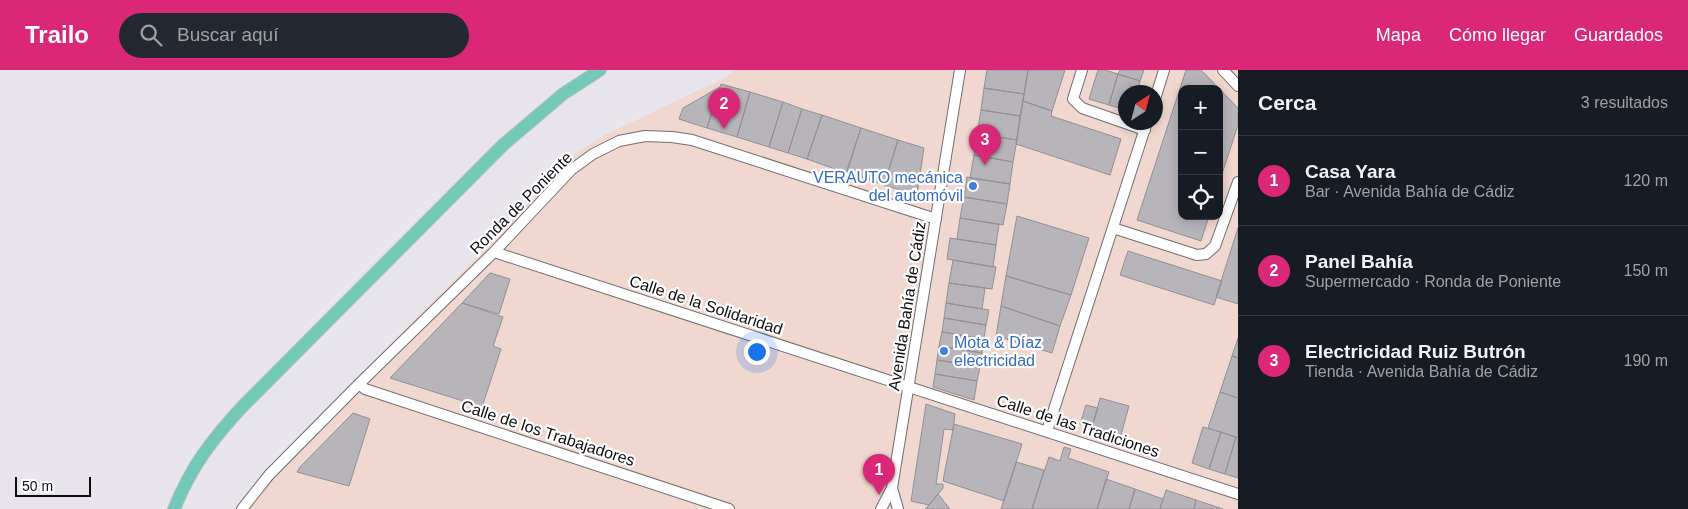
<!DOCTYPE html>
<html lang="es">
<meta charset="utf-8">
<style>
:root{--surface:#171b24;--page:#242831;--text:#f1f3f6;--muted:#9ea1a6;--line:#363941;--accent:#db2777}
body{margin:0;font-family:Helvetica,sans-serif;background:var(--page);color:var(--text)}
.controls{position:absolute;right:15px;top:15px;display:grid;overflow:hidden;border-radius:10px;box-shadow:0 2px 12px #0003}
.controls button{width:45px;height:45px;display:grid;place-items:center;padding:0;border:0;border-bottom:1px solid var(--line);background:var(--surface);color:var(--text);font:25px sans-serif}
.compass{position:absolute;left:1118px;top:15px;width:45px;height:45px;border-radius:50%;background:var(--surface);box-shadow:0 2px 12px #0003;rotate:36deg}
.scale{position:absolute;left:15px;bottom:12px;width:76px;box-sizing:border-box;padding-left:5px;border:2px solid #0f0d10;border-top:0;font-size:14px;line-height:18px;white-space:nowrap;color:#0f0d10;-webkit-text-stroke:4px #fff;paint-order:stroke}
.you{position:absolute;left:756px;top:281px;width:18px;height:18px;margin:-12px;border:4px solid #fff;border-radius:50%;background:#1a73e8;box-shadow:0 0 0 8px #1a73e833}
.badge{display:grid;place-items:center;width:32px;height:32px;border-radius:50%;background:var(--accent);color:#fff;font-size:16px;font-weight:700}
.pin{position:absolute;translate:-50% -41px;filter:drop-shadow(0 1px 2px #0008)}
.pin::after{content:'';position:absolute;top:26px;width:18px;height:15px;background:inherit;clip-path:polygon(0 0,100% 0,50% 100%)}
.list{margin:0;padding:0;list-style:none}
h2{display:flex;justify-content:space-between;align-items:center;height:65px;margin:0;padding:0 20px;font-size:21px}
h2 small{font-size:16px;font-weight:400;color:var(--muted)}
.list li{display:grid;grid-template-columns:32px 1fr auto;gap:15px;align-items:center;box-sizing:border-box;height:90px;padding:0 20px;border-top:1px solid var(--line)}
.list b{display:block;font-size:19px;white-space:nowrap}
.list p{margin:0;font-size:16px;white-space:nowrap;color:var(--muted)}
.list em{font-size:16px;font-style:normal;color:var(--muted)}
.icon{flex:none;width:28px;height:28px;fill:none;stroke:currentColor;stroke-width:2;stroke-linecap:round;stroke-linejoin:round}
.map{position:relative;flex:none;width:1238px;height:439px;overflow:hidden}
header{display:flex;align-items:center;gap:30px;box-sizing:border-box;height:70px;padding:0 25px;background:var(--accent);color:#fff}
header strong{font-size:24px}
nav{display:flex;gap:28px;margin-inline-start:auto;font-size:18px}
.search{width:350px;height:45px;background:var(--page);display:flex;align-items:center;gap:12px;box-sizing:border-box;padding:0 18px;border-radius:28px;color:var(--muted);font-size:19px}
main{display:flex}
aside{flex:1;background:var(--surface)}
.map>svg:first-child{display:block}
.industrial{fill:#f0d7cf;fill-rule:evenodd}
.building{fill:#b7b4ba;stroke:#928f95}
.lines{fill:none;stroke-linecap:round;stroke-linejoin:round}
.minor-casing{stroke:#706d73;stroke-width:12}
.major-casing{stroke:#c5c5c6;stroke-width:14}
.minor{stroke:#fff;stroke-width:10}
.major{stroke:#73c8b8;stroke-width:12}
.shop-dot{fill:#3f7fe0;stroke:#fff;stroke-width:2}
.labels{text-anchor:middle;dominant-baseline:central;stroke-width:4.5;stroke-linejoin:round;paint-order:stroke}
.shop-label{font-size:16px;fill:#366cbe;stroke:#fff;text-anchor:end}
.street-label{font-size:16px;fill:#0f0d10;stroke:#fff}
</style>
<header>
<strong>Trailo</strong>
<div class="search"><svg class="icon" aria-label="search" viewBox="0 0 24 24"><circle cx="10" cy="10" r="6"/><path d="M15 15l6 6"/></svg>Buscar aquí</div>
<nav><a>Mapa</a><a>Cómo llegar</a><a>Guardados</a></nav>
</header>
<main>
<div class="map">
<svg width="1238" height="439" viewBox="0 0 1238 439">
<rect width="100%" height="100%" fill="#e9e5ec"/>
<path class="industrial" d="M735 0H1238V439H236L259 408 299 366 471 193 576 83 605 65 726 7ZM1182 19H1219V146H1182ZM1126 22H1156V52H1126Z"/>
<path class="building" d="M987 0H1028L1024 24 984 18Z
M1028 0H1065L1052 41 1023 31Z
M1098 0H1105L1118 4 1109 35 1089 29Z
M1120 0H1144L1140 11 1118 4Z
M1186 0H1201L1238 38V55L1219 113V19H1182V146H1209L1201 171 1137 150Z
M1118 4 1140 11 1137 22H1126V40L1109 35Z
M721 14 750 22 737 67 707 58Z
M720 17 707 58 679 49 683 38Z
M984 18 1024 24 1020 46 981 40Z
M750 22 783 32 769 77 737 67Z
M1023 31 1052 41 1051 46 1121 69 1110 105 1016 74Z
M783 32 802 39 788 83 769 77Z
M802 39 822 45 807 89 788 83Z
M981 40 1020 46 1017 70 977 64Z
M822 45 861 58 846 103 807 89Z
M861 58 898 70 884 115 847 102Z
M977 64 1017 70 1013 92 974 85Z
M898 70 924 78 917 125 884 115Z
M974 85 1013 92 1010 114 970 108Z
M967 107 1010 114 1007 134 964 127Z
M964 127 1007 134 1003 155 960 148Z
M1017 146 1089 168 1071 225 1006 206Z
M960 148 999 154 996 175 957 169Z
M1238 158V234L1216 227Z
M950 168 996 175 993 197 947 189Z
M1128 181 1222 211 1214 235 1120 205Z
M953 190 996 197 992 219 949 213Z
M490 203 510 209 499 244 462 233Z
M1006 206 1071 225 1060 256 1001 236Z
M949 213 985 218 982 239 946 233Z
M462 233 503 247 493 276 501 279 482 337 390 308Z
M946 233 989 240 986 255 944 248Z
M1001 236 1060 256 1052 283 996 266Z
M944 248 986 255 984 269 942 262Z
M942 262 984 269 982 283 939 276Z
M1238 268V288L1232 286Z
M939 276 982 283 980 297 937 290Z
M1232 286 1238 288V328L1220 322Z
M937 290 980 297 977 311 935 304Z
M935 304 977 311 974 330 933 317Z
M1220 322 1238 328V368L1208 358Z
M1100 328 1129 336 1121 365 1092 357Z
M926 334 955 344 953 360 944 359 936 414H943V418L929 435 911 431Z
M1086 335 1098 338 1092 357 1080 354Z
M353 343 370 349 349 416 297 402 300 397Z
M954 354 1022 374 1004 431 943 411Z
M1203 357 1221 362 1209 399 1192 393Z
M1221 362 1236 367 1225 404 1209 399Z
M1236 367 1238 368V408L1225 404Z
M1064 377 1071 379 1068 388 1109 402 1097 439H1032L1049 387 1060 391Z
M1016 392 1044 400 1032 439H1001Z
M1106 409 1135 419 1129 439H1097Z
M1135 419 1163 429 1160 439H1129Z
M1166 420 1196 430 1194 439H1160Z
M938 424 950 439H925L929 435Z
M1196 430 1223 439H1194Z"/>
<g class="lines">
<defs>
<path id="minor" d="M1082 0 1073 29 1082 38 1145 60
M1223 0 1238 16
M1156 26 1164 0
M1113 158 1197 185 1206 184 1215 176 1238 112
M494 182 1238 424
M359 314 365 319 729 439
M1047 361 1147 52
M892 418 898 439
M242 439 269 405 359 314 494 182 571 100 593 84 619 71 645 66 672 67 692 70 936 149
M881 439 892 418 960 0"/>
<path id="major" d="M174 439C191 397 212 369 244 335L503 75 563 24 600 0"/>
</defs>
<use href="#minor" class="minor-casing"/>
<use href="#major" class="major-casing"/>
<use href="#minor" class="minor"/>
<use href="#major" class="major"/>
</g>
<g class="shop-dot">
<circle cx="973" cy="116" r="5"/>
<circle cx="944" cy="281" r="5"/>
</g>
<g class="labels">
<g class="shop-label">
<text x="963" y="107">VERAUTO mecánica<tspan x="963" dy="18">del automóvil</tspan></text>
<text x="954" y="272" text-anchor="start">Mota &amp; Díaz<tspan x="954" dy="18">electricidad</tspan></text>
</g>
<g class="street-label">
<text transform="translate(521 133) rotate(-45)">Ronda de Poniente</text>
<text transform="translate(706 235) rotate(18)">Calle de la Solidaridad</text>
<text transform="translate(907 236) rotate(-81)">Avenida Bahía de Cádiz</text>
<text transform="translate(1078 356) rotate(18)">Calle de las Tradiciones</text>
<text transform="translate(548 363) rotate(18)">Calle de los Trabajadores</text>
</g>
</g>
</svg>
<div class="controls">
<button>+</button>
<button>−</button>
<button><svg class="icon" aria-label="locate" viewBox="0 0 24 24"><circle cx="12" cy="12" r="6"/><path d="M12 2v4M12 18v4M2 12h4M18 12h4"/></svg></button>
</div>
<svg class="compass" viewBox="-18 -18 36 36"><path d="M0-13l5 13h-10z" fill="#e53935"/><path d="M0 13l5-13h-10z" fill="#9ea1a6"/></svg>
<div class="scale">50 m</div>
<div class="you"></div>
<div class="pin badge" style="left:879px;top:425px">1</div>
<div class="pin badge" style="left:724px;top:59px">2</div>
<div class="pin badge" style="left:985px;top:95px">3</div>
</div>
<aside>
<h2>Cerca<small>3 resultados</small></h2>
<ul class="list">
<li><span class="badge">1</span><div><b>Casa Yara</b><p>Bar · Avenida Bahía de Cádiz</p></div><em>120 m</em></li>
<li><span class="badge">2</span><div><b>Panel Bahía</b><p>Supermercado · Ronda de Poniente</p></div><em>150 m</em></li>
<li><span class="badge">3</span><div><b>Electricidad Ruiz Butrón</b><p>Tienda · Avenida Bahía de Cádiz</p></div><em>190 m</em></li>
</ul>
</aside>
</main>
